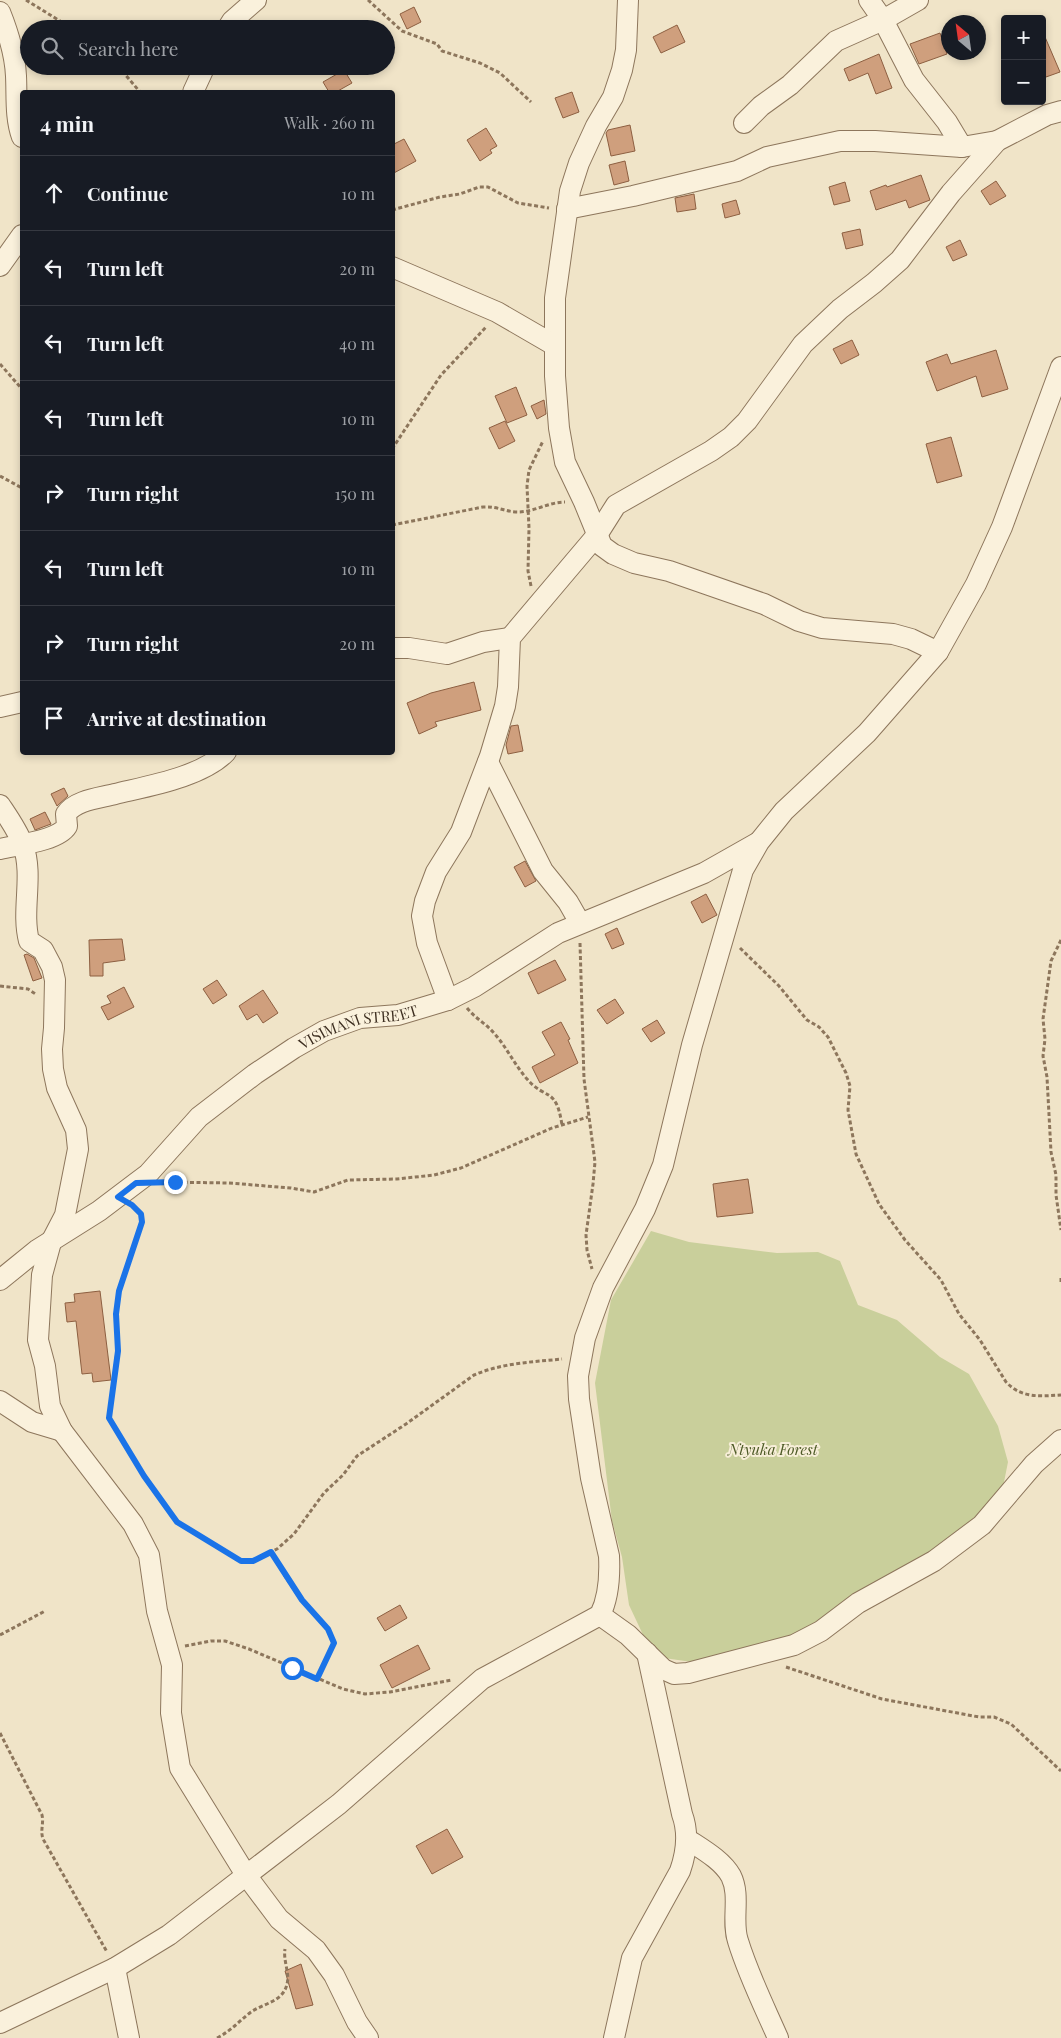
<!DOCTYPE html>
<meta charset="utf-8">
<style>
:root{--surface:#171b24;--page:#20242c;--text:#f1f3f6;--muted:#9ea1a6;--line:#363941}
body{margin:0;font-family:"Playfair Display",serif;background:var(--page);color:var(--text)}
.controls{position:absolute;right:15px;top:15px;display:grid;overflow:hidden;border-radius:5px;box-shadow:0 2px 8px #0003}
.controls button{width:45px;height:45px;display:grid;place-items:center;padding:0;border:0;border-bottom:1px solid var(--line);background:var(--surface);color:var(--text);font:25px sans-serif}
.compass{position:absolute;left:941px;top:15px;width:45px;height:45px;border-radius:50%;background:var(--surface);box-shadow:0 2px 8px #0003;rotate:331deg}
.stop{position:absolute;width:15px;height:15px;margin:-11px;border:4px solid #1a73e8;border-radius:50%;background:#fff}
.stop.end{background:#1a73e8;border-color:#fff;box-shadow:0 1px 5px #0008}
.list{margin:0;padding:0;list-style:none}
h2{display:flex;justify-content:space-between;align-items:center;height:65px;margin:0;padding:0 20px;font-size:21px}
h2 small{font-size:16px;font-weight:400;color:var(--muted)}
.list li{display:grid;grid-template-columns:32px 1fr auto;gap:15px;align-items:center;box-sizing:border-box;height:75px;padding:0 20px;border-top:1px solid var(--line)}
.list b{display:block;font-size:19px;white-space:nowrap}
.list em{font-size:16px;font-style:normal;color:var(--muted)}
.icon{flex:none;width:28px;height:28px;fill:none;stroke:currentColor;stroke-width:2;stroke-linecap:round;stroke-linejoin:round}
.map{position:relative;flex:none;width:1061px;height:2038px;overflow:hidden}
.search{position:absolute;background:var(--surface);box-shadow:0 2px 8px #0003;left:20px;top:20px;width:375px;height:55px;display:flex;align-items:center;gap:12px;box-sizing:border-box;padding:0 18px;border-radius:28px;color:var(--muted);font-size:19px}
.panel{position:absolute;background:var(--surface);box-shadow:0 2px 8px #0003;left:20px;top:90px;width:375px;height:665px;border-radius:5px}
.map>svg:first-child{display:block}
.green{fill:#c9cf9b}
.building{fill:#cf9f7d;stroke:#8d5f41}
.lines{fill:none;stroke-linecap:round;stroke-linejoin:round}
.street-casing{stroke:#8d765c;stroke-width:22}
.path{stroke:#8d765c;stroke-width:3;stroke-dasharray:4 2.5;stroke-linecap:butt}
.street{stroke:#faf1dc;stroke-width:20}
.route{stroke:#1a73e8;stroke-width:6}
.labels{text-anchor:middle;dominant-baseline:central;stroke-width:4;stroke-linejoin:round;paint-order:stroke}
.street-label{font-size:15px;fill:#3d2e20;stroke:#f7eed8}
.park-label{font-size:15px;font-style:italic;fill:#4d5a26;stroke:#f7eed8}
</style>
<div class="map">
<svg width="1061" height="2038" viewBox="0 0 1061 2038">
<rect width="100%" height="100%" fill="#f0e4c8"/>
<path class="green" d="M651 1231 689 1242 777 1253 818 1252 840 1261 858 1305 897 1320 940 1357 969 1374 998 1426 1008 1462 1001 1497 978 1522 824 1624 789 1639 699 1663 664 1658 645 1639 629 1605 622 1557 612 1521 595 1383 611 1300Z"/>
<path class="building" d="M414 7 421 22 407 29 400 14Z
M677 25 685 42 661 53 653 37Z
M1042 30 1060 72 1046 77 1042 68Z
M940 33 947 54 919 64 910 44Z
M879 54 892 88 876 94 868 73 849 81 844 69Z
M344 70 352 83 336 92H329L323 82Z
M572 92 579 112 563 118 555 98Z
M630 125 635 151 611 156 606 133 608 130Z
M486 128 497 146 490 150 492 153 480 161 467 140Z
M404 139 416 161 392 174V145Z
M625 161 629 181 614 185 609 165Z
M921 175 930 200 909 208 906 200 876 210 870 191 886 185 887 187Z
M996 181 1006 196 990 205 981 191Z
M845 182 850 201 834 205 829 187Z
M694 194 696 209 677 212 675 198Z
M736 200 740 214 725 218 722 204Z
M860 229 863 245 846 249 842 233Z
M960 240 967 255 953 261 946 247Z
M852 340 859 355 841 364 833 349Z
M996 350 1008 389 982 397 976 376 937 391 926 362 947 354 951 364Z
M516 387 527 415 507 423 495 396Z
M544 400 546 414 537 419 531 406Z
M505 421 515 441 499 449 489 428Z
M951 437 962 476 937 483 926 444Z
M474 682 481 710 435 722 437 726 419 734 407 703 431 693Z
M518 725 523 751 508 754 506 745 511 726Z
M64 788 68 796 57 806 51 794Z
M45 812 51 824 35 830 30 819Z
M525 861 536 881 525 887 514 867Z
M706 894 717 915 702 923 691 902Z
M617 928 624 944 612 949 605 934Z
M122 939 125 960 103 963V976H90L89 940Z
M27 954 34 958 42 978 33 981 24 955Z
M555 960 566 980 538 994 528 973Z
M217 980 227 995 213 1004 203 989Z
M124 987 134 1007 108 1020 101 1007 111 1003 107 996Z
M263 990 278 1013 263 1023 257 1014 247 1020 239 1006Z
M615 999 624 1013 607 1024 597 1010Z
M657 1020 665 1033 651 1042 642 1029Z
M561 1022 570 1039 568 1040 578 1063 540 1083 532 1067 555 1055 542 1032Z
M748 1179 753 1213 717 1217 713 1184Z
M100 1291 111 1380 93 1382 92 1373 82 1374 76 1321 67 1322 65 1303 75 1302 74 1294Z
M400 1605 407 1618 385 1631 377 1618Z
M418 1645 430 1669 392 1688 380 1665Z
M447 1829 463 1857 432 1874 416 1846Z
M301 1964 313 2005 296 2009 285 1971Z"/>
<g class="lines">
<defs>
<g id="street">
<path d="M628 0 626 50 622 70 613 97 596 126 579 163 570 191 555 298V376L559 428 565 462 584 502 602 546 613 554 634 563 669 571 764 604 799 621 822 628 893 634 911 639 938 652"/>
<path d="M869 0 883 20 914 80 947 122 962 147"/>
<path d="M0 12C8 32 15 54 16 76 17 96 15 118 22 137"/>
<path d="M227 29 232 21 256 0"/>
<path d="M193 92 205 66"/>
<path d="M744 123 761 106 790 85 836 41 883 20 918 0"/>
<path d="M567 209 633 196 737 171 767 157 840 141H875L962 147 997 141"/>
<path d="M0 266 22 235"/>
<path d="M392 267 497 312 554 345"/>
<path d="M392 648H409L447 654 483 642 510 638"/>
<path d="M0 707 22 702"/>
<path d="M488 762 543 871 568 902 580 923"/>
<path d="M0 805C8 817 18 831 23 845 34 876 21 910 29 941L43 950 52 967 55 980 54 1028 52 1049 53 1069 57 1088 76 1130 78 1149 65 1215 51 1242 42 1275 38 1340 45 1366 50 1406 62 1431 133 1524 149 1555 157 1611 172 1665 171 1713 180 1768 246 1875 279 1919 316 1950 334 1975 357 2022 368 2038"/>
<path d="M0 849C17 845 58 841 67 826L66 814C75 800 100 798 115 794 148 786 202 777 226 752"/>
<path d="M448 1000 427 943 422 916 425 901 436 872 461 832 490 756 505 706 508 687 510 638 597 535 616 505 711 451 731 437 747 421 803 344 840 309 874 283 900 260 951 193 997 141 1047 115 1061 111"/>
<path id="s1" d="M0 1280 37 1250 99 1211 136 1183 148 1174 199 1117 255 1074 294 1048 324 1031 360 1018 398 1015 448 1000 474 987 558 933 704 873 757 843"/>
<path d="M0 1401 32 1422 62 1431"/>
<path d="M600 1615 628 1635 663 1669 674 1674 688 1673 794 1645 821 1631 858 1603 934 1561 982 1525 1034 1464 1061 1440"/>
<path d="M687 1839C702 1849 722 1860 731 1876 741 1896 731 1921 738 1941 748 1974 764 2006 778 2038"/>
<path d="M115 1968 129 2038"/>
<path d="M0 2023 115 1968 169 1935 339 1804 482 1679 600 1615C609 1597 610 1576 609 1556L591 1478 579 1399 578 1376 585 1338 603 1288 645 1209 663 1165 692 1045 743 870 759 842 784 811 867 733 938 652 976 584 1002 527 1061 367"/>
<path d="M614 2038 632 1958 680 1871C687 1851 689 1833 682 1814L647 1653"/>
</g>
</defs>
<use href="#street" class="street-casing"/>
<path class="path" d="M26 0 73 29
M368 0 402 31 437 44 442 51 480 63 500 73 531 102
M118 66 140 92
M392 210 440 197 460 194 479 187H488L518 203 549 208
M0 364 22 389
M392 449 441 375 487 326
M0 476 22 488
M392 525 483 507C498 506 505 512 518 512 534 512 549 502 565 502
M531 586 528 571 529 528 527 486 529 470 543 441
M1061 940 1051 961 1043 1019 1045 1039 1043 1056 1047 1077 1051 1152 1056 1175V1195L1061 1230
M580 943 584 1079 595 1162 593 1184 586 1235 587 1250 592 1269
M740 948 779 986 807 1020 819 1027 828 1037 846 1073 850 1086 848 1110 856 1154 879 1204 905 1240 941 1280 959 1314 980 1340 1006 1382C1022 1399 1041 1396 1061 1395
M0 986 28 989 37 995
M467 1008C475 1018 485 1023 493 1032 506 1046 514 1064 527 1079 546 1101 556 1086 562 1125
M164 1182 229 1183 291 1188 314 1192 348 1180 397 1179 434 1175 461 1168 552 1128 588 1117
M133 1206 141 1214V1223L119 1291 116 1314 117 1351 109 1418 144 1476 177 1522 241 1561H253L277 1549 294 1534 324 1493 343 1475 357 1456 406 1424 474 1375C502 1363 532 1362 562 1359
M1061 1278V1284
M271 1552C280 1568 290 1585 301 1599 312 1613 331 1625 334 1643L317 1679
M0 1635 45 1611
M185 1646 211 1641H225L249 1649 343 1689 365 1694 390 1692 452 1680
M786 1667 882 1699 979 1717H994L1011 1724 1061 1771
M0 1733 42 1815C44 1824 40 1830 43 1839L107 1952
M217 2038C231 2031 239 2021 251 2012 264 2003 283 2002 287 1984 290 1973 283 1961 285 1949"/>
<use href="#street" class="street"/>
</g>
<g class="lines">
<path class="route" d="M175 1182 136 1183 118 1197 132 1205 141 1214 142 1222 119 1291 116 1314 118 1351 109 1418 144 1476 177 1522 241 1561H253L271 1552 302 1600 328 1629 334 1643 317 1679 292 1668"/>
</g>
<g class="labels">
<g class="street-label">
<text stroke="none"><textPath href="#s1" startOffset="445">VISIMANI STREET</textPath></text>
</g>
<g class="park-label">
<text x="773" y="1449">Ntyuka Forest</text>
</g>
</g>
</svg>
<div class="controls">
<button>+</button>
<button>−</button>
</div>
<svg class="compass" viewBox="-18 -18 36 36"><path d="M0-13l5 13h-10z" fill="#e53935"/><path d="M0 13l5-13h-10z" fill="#9ea1a6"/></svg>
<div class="stop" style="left:292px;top:1668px"></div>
<div class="stop end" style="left:175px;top:1182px"></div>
<div class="search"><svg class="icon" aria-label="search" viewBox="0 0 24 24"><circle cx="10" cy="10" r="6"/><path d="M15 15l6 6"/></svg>Search here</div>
<section class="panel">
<h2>4 min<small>Walk · 260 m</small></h2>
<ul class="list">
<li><svg class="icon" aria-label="ahead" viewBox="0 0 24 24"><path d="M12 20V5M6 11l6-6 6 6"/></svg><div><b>Continue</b></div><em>10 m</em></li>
<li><svg class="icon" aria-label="left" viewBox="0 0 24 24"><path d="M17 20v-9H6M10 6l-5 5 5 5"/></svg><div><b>Turn left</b></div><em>20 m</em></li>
<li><svg class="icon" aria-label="left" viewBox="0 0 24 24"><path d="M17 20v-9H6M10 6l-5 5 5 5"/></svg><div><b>Turn left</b></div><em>40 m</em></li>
<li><svg class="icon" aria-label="left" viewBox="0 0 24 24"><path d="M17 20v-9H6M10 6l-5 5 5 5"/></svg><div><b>Turn left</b></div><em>10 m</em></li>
<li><svg class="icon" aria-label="right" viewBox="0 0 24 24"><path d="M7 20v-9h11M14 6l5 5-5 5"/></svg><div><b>Turn right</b></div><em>150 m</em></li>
<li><svg class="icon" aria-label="left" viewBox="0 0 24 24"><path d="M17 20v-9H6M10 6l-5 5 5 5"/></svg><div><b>Turn left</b></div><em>10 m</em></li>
<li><svg class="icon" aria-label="right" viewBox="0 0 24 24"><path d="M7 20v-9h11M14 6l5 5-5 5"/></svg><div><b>Turn right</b></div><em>20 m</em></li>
<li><svg class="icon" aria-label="arrive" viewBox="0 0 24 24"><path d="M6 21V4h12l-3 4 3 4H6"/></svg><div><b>Arrive at destination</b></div></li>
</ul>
</section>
</div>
